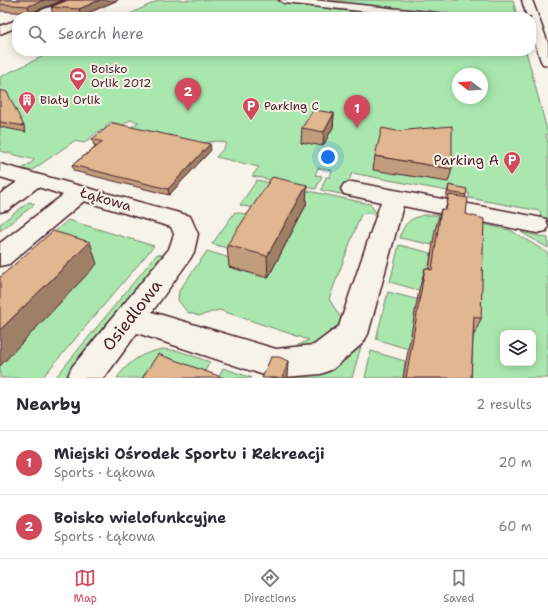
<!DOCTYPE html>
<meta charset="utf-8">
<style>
:root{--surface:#fff;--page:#f2f2f3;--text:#2b2b33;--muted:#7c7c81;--line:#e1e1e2;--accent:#d1495b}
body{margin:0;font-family:"Shantell Sans",sans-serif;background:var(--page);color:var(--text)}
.controls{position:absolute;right:12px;bottom:12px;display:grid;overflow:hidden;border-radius:8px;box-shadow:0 2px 10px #0003}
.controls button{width:36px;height:36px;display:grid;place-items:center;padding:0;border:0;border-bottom:1px solid var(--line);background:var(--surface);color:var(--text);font:20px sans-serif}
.compass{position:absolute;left:452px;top:68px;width:36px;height:36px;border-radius:50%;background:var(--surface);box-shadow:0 2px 10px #0003;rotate:287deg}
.you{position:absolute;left:328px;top:157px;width:14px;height:14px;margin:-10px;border:3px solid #fff;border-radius:50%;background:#1a73e8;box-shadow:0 0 0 6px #1a73e833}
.badge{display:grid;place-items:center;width:26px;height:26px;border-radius:50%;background:var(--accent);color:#fff;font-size:13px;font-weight:700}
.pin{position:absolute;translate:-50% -33px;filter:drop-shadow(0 1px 2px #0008)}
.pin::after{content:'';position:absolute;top:21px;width:14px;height:12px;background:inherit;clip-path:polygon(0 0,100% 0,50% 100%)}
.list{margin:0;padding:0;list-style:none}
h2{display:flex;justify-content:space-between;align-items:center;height:52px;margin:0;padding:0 16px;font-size:17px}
h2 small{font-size:13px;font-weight:400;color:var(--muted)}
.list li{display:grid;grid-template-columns:26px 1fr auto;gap:12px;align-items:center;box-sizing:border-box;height:64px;padding:0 16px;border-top:1px solid var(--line)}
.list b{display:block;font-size:15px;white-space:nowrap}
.list p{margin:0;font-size:13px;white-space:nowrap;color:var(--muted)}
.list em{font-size:13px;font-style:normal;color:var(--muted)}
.icon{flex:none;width:22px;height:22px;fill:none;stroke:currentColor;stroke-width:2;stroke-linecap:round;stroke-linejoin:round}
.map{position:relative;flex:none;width:548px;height:378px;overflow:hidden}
.search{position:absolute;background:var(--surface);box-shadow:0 2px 10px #0003;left:12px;right:12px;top:12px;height:44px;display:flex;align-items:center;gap:10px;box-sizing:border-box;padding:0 14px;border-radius:16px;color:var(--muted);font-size:15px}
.sheet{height:180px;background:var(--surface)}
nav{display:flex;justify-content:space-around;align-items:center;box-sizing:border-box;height:56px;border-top:1px solid var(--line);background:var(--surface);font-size:11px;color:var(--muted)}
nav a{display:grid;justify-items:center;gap:2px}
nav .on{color:var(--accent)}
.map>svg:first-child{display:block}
.green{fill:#a9e7af;stroke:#7a836d;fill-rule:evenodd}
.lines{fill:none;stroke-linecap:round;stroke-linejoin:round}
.minor-casing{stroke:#4a1f2b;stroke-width:3}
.minor{fill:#f7f3e8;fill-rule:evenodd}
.wall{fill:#c29d7d;stroke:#4a1f2b}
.shaded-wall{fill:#9e8066;stroke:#4a1f2b}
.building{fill:#e1b791;stroke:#4a1f2b}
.labels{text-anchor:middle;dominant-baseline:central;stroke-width:4;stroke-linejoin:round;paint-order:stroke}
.far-poi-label{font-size:12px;fill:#4a1f2b;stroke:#f7f3e8;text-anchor:start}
.poi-label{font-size:14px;fill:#4a1f2b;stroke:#f7f3e8;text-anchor:end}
.street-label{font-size:14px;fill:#4a1f2b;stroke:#f7f3e8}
.near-street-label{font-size:17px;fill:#4a1f2b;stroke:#f7f3e8}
</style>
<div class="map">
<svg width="548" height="378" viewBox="0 0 548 378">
<rect width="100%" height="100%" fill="#f7f3e8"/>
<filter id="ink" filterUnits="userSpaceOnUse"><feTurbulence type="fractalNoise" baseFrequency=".025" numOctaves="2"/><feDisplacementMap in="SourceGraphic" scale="8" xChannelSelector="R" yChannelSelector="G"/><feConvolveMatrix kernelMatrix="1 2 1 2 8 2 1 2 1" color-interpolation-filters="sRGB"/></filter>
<g filter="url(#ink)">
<path class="green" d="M159 0H513L517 17H124Z
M54 51H526L548 134H546L548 144V232L543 231 540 211 469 198V193L447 191 352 173 347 186 365 199 321 190 326 177H330L332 170 318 168 315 175 322 176 316 189 252 176 259 167 216 157 224 148 226 143 218 141 202 143 125 131 139 122 130 120 123 125 110 122 106 126V130L99 131 84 143 74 141 31 171 22 169 35 160 0 151V77ZM458 74H482V98H458Z
M257 180 370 204 377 214 378 219 370 212 361 214 329 299 342 320C327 342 315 349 288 350L309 340 219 310 199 316 187 312 178 300 179 291 207 251 233 259 229 267 268 278 264 211 240 205Z
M29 202 35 204 0 231V224Z
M235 212 259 217 238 251 212 244Z
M424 215H438L510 230 548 253V378H462L436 230 433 245 400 238C403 224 410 218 424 215ZM503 333H533V363H503Z
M68 220 154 246 42 378H0V366L96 264 19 263Z
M521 232 548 238V248Z
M399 245 431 253 425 292 390 282Z
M157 254 165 256 67 378H55Z
M388 292 423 301 408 349 376 339Z
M360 345 361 346 352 378H289V376C320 375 339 369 360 345Z
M163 349 179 351 210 362 201 378H117C130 360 142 353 163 349Z
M371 351 405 361 403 378H365Z
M223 368 252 378H218Z"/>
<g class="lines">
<defs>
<path id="minor" d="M68 0H82L43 17H27L29 15Z
M279 0H313L447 14 453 17H416L284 3Z
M522 0H532L548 43V65L543 64 541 61 531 29V17H527Z
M17 20V27L0 34V26Z
M0 164 190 216 198 234 194 252 190 259 152 312 276 349 314 345 339 326 381 202 344 194 341 189 344 184 352 182 537 217 546 219 548 227 546 231 537 233 403 206 368 334 363 343 333 369 321 374 273 378 137 333 104 378H67L72 367 169 249 174 234 171 227 84 201 9 264 0 266V243L63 195 38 187 8 210 0 212V194L17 182 0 177Z"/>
</defs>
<use href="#minor" class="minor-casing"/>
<use href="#minor" class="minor"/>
</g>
<path class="wall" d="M0 0H64L30 13 0 11Z
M118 0 81 16 53 14 51 7Z
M0 90 24 126 26 132 0 127Z
M334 113 333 127 323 146 301 142 302 128Z
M92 139 211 150 169 195 74 171 72 165 97 146 94 145Z
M375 156 452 169 448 182 373 170Z
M307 185 306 205 268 278 229 267 227 245Z
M449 185 466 195 465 198 466 214 481 319 473 337 471 378H403L419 290 425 268 429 269 435 230 441 209 445 210 448 199 446 198Z"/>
<path class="shaded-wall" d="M44 0H64L30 13 28 6Z
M100 0H118L81 16 79 9Z
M334 113 333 127 323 146 324 132Z
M210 144 211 150 169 195 168 189Z
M307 185 306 205 268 278 267 256Z
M90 242 97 264 0 366V330Z
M289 361 288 378H282Z"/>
<path class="building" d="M0 0H44L28 6 0 4Z
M68 0H100L79 9 51 7Z
M0 90 7 92 24 126 0 122Z
M313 110 334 113 324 132 302 128Z
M113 123 210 144 168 189 72 165 103 142 92 139Z
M452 126V169L375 156 382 128 396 131Z
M272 177 307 185 267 256 227 245Z
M449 185 467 189 466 195 448 192Z
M449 195 468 198 466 214 484 219 481 319 474 316 471 378H406L425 268 432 270 441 209 446 210Z
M53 231 90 242 0 330V277Z
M158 354 224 378H142Z
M271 357H279L289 361 282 378H262Z"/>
</g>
<defs>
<symbol id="stadium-pin" viewBox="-11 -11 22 30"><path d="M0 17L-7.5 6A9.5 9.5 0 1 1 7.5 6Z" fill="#d1495b" stroke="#f7f3e8"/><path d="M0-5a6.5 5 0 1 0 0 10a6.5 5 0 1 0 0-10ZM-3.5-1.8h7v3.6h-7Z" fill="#fff"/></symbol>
<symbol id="building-pin" viewBox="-11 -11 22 30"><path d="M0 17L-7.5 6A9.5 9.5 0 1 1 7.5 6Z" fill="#d1495b" stroke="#f7f3e8"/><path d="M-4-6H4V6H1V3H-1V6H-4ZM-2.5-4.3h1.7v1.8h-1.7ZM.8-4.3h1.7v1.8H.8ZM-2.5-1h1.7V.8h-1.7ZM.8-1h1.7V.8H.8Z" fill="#fff"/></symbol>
<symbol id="parking-pin" viewBox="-11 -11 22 30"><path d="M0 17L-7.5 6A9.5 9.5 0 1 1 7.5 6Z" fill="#d1495b" stroke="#f7f3e8"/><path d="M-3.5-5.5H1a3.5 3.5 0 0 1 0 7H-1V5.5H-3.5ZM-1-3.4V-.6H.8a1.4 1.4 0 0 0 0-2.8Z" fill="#fff"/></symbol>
</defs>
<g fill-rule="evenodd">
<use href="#stadium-pin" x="68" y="66" width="20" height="27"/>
<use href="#building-pin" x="17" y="90" width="20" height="27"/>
<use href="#parking-pin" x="241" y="96" width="20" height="27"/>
<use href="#parking-pin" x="502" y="150" width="20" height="27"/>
</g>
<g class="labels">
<g class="far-poi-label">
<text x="91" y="69">Boisko<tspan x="91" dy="14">Orlik 2012</tspan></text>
<text x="40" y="100">Biały Orlik</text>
<text x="264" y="106">Parking C</text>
</g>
<g class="poi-label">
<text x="499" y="160">Parking A</text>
</g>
<g class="street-label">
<text transform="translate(106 199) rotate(16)">Łąkowa</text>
</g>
<g class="near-street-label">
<text transform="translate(132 315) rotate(-52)">Osiedlowa</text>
</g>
</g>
</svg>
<div class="controls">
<button><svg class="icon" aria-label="layers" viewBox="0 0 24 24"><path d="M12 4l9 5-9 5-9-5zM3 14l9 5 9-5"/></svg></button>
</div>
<svg class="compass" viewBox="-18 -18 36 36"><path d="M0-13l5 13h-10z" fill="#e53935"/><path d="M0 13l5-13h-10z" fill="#7c7c81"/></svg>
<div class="you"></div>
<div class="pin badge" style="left:357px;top:128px">1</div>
<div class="pin badge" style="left:188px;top:111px">2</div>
<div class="search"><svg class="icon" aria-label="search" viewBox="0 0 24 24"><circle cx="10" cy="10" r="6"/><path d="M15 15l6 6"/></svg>Search here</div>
</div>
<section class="sheet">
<h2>Nearby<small>2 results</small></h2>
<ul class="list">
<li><span class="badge">1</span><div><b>Miejski Ośrodek Sportu i Rekreacji</b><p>Sports · Łąkowa</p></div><em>20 m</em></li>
<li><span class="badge">2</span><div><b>Boisko wielofunkcyjne</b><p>Sports · Łąkowa</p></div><em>60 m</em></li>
</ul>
</section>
<nav>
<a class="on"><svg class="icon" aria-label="map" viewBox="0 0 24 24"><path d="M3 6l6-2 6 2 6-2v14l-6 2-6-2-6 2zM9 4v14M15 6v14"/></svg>Map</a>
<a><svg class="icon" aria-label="directions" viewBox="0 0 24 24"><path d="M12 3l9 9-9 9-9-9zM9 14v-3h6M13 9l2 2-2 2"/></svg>Directions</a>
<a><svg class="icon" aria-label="saved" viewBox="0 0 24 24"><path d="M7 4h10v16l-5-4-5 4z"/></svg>Saved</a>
</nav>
